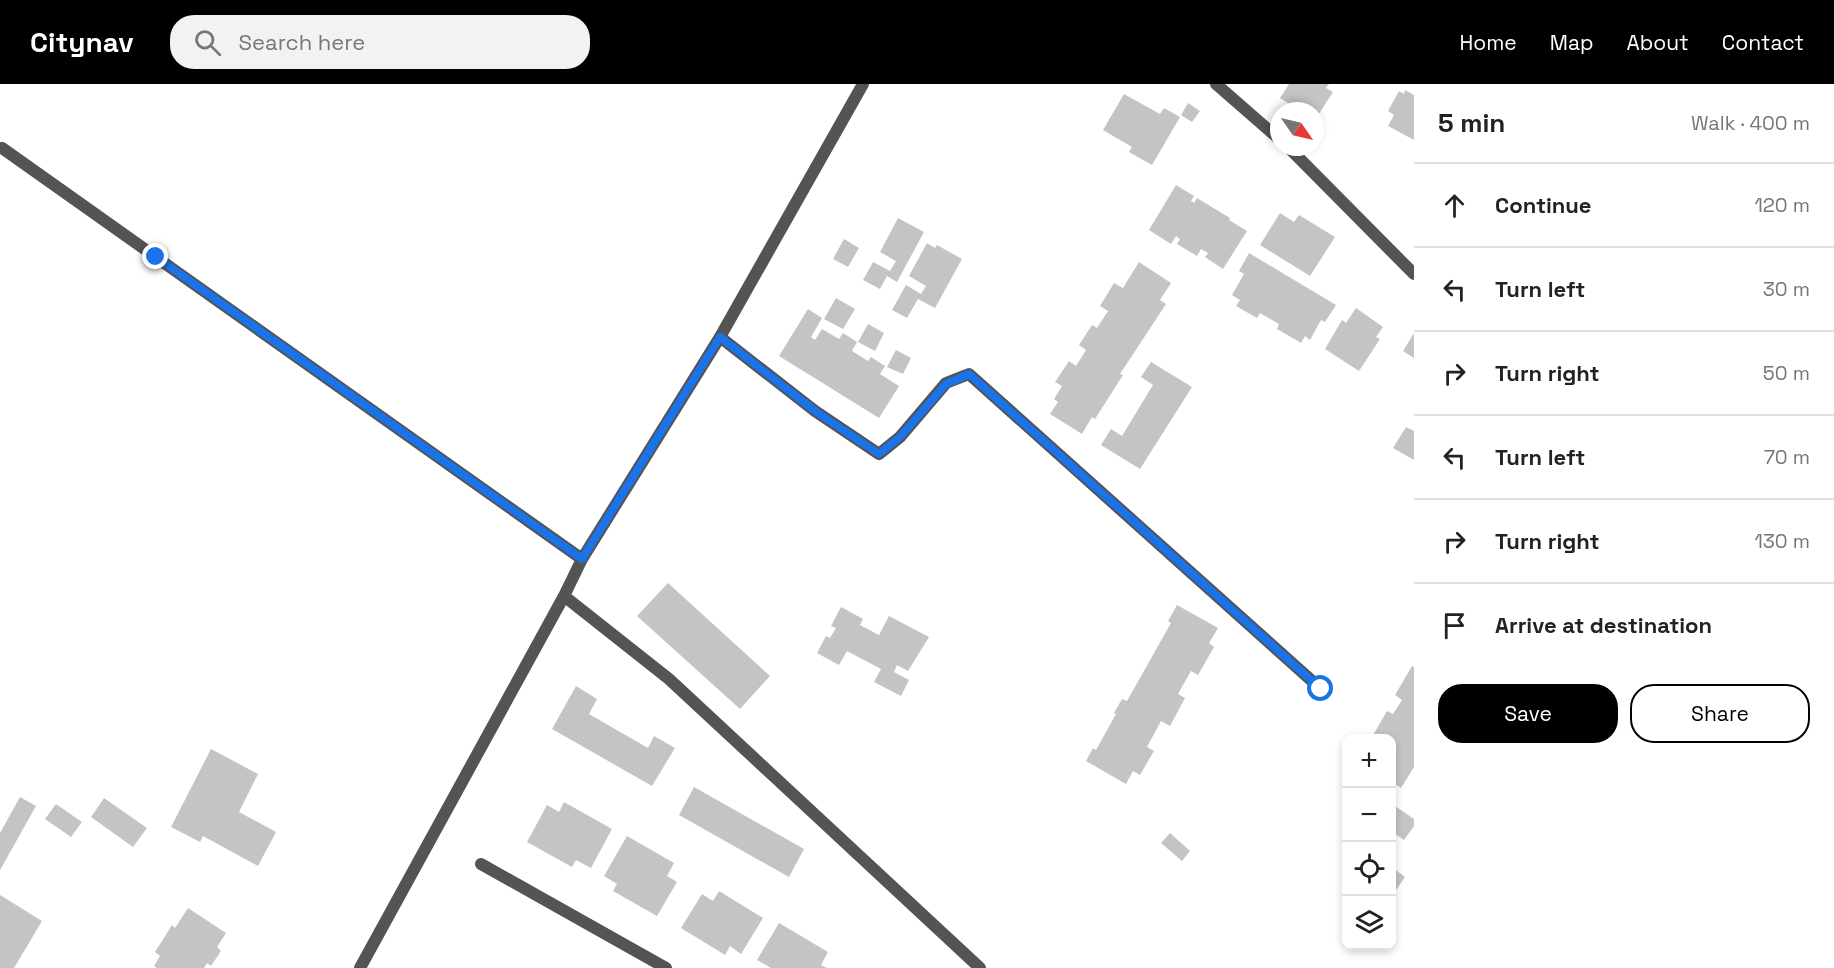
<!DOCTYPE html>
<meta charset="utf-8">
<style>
:root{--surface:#fff;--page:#f2f2f2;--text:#222;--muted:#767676;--line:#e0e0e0;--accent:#000}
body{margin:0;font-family:"Space Grotesk",sans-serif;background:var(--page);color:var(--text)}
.controls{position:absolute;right:18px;bottom:18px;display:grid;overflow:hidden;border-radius:12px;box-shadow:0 3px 9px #0003}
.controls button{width:54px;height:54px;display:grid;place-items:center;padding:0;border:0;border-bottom:2px solid var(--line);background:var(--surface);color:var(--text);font:30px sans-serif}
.compass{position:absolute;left:1270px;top:18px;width:54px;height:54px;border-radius:50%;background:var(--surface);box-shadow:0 3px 9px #0003;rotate:124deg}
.stop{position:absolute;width:18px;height:18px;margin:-14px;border:4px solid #1a73e8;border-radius:50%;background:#fff}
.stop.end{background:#1a73e8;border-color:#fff;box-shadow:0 2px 6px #0008}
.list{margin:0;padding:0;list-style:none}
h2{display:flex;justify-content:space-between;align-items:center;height:78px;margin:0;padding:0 24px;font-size:26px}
h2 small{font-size:20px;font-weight:400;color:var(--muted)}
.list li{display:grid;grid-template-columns:39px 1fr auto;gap:18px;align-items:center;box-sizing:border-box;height:84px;padding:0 24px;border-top:2px solid var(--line)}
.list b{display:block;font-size:22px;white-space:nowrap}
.list em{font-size:20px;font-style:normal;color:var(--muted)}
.actions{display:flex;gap:12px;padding:18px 24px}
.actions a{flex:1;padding:14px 0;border:2px solid var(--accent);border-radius:24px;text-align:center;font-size:21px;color:var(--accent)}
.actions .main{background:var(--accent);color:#fff}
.icon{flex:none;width:33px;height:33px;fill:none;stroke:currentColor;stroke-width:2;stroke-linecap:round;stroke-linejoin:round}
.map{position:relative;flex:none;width:1414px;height:884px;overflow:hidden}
header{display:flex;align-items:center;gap:36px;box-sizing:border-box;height:84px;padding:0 30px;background:var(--accent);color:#fff}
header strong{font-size:28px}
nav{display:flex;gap:33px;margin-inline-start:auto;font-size:21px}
.search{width:420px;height:54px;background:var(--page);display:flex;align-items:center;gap:15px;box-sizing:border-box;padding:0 21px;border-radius:24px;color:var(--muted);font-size:22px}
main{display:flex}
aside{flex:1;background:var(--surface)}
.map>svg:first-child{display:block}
.building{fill:#c4c4c4}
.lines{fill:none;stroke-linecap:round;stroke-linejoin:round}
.lane{stroke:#545454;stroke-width:12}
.street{stroke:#545454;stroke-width:12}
.route{stroke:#1a73e8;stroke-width:8}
</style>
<header>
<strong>Citynav</strong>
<div class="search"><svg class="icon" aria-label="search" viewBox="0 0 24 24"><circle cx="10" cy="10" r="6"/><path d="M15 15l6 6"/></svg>Search here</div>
<nav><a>Home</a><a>Map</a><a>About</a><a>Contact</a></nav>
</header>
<main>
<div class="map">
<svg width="1414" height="884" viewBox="0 0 1414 884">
<rect width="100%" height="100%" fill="#fff"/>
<path class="building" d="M1289 0H1329L1326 4 1333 8 1315 36V27H1301L1280 14Z
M1405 6 1414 11V56L1388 42 1394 31 1388 27 1399 7 1404 10Z
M1124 10 1160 30 1164 24 1180 33 1152 81 1129 68 1132 63 1103 46Z
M1188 19 1200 27 1192 38 1181 31Z
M1176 101 1194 112 1191 117 1194 119 1197 114 1230 134 1229 136 1247 147 1223 185 1205 173 1208 169 1201 165 1197 172 1177 160 1180 155 1176 152 1171 160 1149 146Z
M1280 129 1294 138 1299 131 1335 153 1310 192 1260 161Z
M898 134 924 148 897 198 887 192 880 205 863 196 873 178 890 187 896 177 880 168Z
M844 155 859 164 848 183 833 175Z
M927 159 935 164 937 161 962 175 935 224 918 215 907 234 892 226 906 201 921 210 926 202 909 192Z
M1249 169 1336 221 1325 238 1321 236 1310 256 1305 252 1301 259 1277 245 1279 240 1260 229 1257 234 1236 222 1240 216 1232 211 1244 190 1239 187Z
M1139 178 1171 199 1160 216 1166 220 1120 290 1123 291 1095 335 1092 333 1082 350 1050 330 1058 318 1054 315 1062 302 1055 298 1069 277 1076 282 1086 266 1079 261 1092 241 1097 244 1108 227 1100 222 1114 199 1123 204Z
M836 214 855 225 843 245 824 235Z
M1356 224 1383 243 1376 253 1380 255 1359 287 1325 265 1342 236 1346 239Z
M808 225 822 234 811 253 815 256 822 245 839 255 843 249 857 258 852 267 868 277 871 273 885 282 880 290 899 302 879 334 779 272Z
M868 240 884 249 875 267 858 258Z
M1414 249V274L1403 267Z
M896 266 911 274 903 290 887 283Z
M1151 278 1192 303 1140 385 1101 361 1111 345 1122 352 1153 301 1141 293Z
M1406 343 1414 347V376L1393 364Z
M668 499 770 592 740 625 637 532Z
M1177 521 1218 544 1209 559 1214 563 1198 591 1191 587 1178 610 1185 614 1170 642 1161 637 1147 663 1154 667 1140 691 1133 687 1126 700 1086 677 1093 664 1096 666 1116 630 1114 629 1122 615 1127 617 1171 539 1168 537Z
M841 523 863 535 860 541 879 551 889 532 929 553 908 587 897 581 894 588 909 596 901 612 874 598 881 585 847 567 839 581 817 569 826 552 830 554 836 544 831 542Z
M1412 582 1414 583V683L1401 704 1392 698V654H1375L1372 653 1387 627 1393 630 1402 616 1395 611Z
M576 602 597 615 589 630 648 664 654 652 675 664 652 702 552 645Z
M211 665 258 690 239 728 276 748 258 782 203 752 200 758 171 743Z
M694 703 804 765 789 793 679 731Z
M20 713 36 722 0 786V749Z
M104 714 147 744 133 763 91 733Z
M564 718 612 745 591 784 576 776 572 783 527 758 547 721 559 728Z
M56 720 82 738 71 753 45 735Z
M1392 720 1414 735V742L1404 756 1392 748Z
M1170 749 1190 767 1182 777 1161 759Z
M627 752 674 779 667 792 677 798 657 832 613 807 617 800 604 792Z
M1392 783 1405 793 1392 812Z
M719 807 763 834 741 870 730 862 725 871 681 844 702 810 713 817Z
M0 811 42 837 14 884H0Z
M188 824 226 849 217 863 221 867 211 882 207 879 204 884H157L154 882 160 872 155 868 172 841 175 844Z
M779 839 828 868 821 881 827 884H771L757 876Z"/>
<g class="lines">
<path class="lane" d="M481 780 666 884"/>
<path class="street" d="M1216 0 1279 55
M1288 63 1414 190
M2 64 582 475
M720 253 815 327 879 370 900 353 946 299 969 290 1321 605
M564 512 669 595 980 884
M360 884 564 512 582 475 720 253 863 0"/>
</g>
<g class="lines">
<path class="route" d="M156 173 582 475 720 253 815 327 879 370 900 353 946 300 969 290 1321 605"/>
</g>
</svg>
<div class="controls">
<button>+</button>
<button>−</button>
<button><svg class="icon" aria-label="locate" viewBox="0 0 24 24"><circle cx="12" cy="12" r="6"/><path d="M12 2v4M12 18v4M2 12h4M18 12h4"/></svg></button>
<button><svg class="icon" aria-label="layers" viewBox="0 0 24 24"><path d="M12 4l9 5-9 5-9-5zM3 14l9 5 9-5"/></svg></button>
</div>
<svg class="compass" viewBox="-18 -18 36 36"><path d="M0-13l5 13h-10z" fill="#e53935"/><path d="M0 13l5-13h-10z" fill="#767676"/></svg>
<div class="stop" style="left:1321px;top:605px"></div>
<div class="stop end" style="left:156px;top:173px"></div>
</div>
<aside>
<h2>5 min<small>Walk · 400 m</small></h2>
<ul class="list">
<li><svg class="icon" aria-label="ahead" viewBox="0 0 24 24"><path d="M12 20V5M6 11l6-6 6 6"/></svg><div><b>Continue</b></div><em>120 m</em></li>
<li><svg class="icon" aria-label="left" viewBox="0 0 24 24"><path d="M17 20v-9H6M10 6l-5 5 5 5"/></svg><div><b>Turn left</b></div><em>30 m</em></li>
<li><svg class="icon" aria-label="right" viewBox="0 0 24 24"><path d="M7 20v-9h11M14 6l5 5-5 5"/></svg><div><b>Turn right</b></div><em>50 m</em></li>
<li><svg class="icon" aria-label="left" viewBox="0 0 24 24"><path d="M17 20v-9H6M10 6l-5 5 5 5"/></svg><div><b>Turn left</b></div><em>70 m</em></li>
<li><svg class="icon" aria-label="right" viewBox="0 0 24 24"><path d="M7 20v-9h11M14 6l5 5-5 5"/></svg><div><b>Turn right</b></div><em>130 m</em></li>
<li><svg class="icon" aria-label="arrive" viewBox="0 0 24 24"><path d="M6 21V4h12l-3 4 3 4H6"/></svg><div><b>Arrive at destination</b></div></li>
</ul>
<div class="actions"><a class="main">Save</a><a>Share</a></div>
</aside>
</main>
